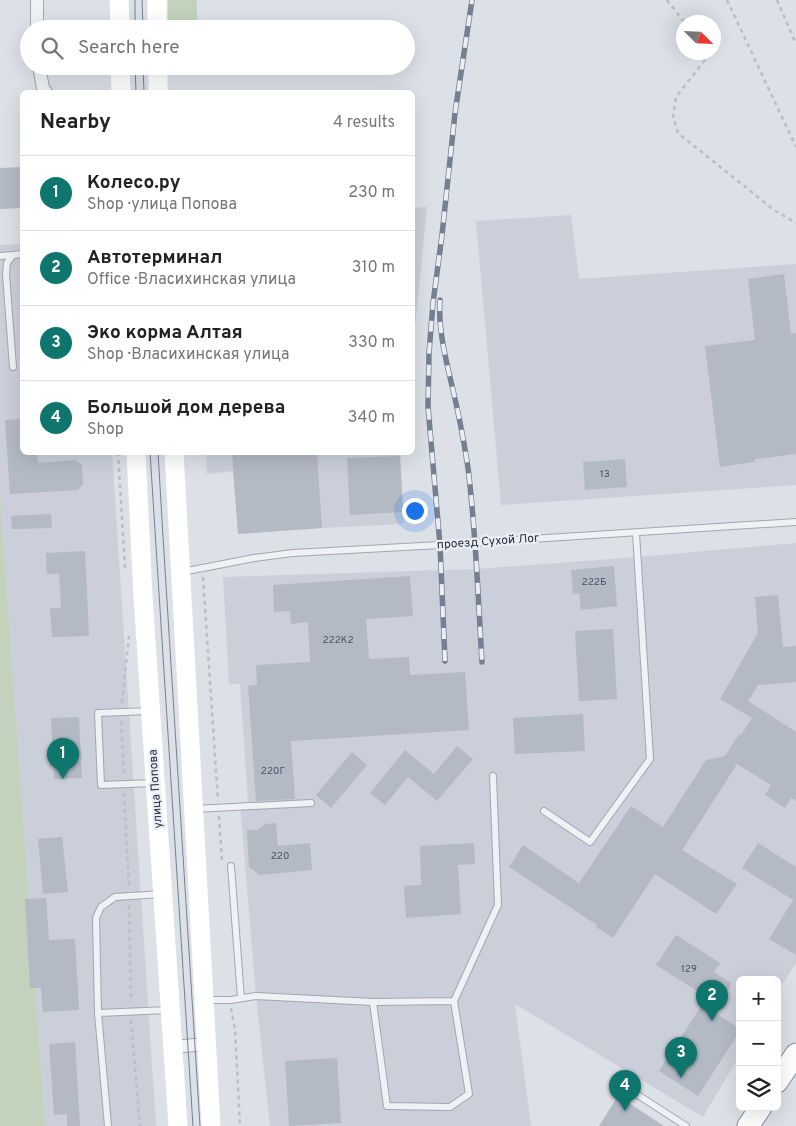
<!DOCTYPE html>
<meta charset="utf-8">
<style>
:root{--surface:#fff;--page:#f2f2f2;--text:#222;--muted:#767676;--line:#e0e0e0;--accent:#0f766e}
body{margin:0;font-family:Overpass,sans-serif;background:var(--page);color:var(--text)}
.controls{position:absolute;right:15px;bottom:15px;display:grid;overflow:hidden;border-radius:8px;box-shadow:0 5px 20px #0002}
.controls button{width:45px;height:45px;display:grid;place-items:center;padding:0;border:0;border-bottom:1px solid var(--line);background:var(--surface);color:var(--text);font:25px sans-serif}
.compass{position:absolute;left:676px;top:15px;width:45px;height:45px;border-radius:50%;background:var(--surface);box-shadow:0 5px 20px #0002;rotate:114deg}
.you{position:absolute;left:414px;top:510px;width:18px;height:18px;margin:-12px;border:4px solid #fff;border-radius:50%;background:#1a73e8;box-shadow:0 0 0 8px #1a73e833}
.badge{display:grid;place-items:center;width:32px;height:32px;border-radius:50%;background:var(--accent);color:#fff;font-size:16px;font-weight:700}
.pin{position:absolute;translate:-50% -41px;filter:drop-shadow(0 1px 2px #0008)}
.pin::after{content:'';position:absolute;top:26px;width:18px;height:15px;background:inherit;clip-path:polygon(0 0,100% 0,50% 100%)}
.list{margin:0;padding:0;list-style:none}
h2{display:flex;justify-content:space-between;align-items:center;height:65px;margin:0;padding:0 20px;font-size:21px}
h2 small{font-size:16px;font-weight:400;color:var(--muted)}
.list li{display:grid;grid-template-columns:32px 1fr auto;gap:15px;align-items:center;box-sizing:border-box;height:75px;padding:0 20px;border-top:1px solid var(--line)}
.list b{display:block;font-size:19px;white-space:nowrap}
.list p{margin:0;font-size:16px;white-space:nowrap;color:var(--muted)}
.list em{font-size:16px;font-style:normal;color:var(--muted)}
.icon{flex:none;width:28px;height:28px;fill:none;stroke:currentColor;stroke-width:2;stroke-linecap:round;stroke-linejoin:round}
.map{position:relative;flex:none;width:796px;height:1126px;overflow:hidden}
.search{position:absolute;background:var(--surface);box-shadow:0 5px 20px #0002;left:20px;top:20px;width:395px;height:55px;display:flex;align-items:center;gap:12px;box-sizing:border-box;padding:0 18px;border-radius:28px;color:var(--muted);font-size:19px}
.panel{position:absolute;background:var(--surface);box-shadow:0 5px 20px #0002;left:20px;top:90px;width:395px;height:365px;border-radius:8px}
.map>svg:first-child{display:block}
.built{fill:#cacfd9}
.green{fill:#c2d2bc}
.building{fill:#b3bac4}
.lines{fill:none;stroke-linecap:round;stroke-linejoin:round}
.service-casing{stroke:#a1a7b1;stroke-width:8}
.minor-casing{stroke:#a1a7b1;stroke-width:14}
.trunk-casing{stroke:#828e9f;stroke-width:23}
.path{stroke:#babec5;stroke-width:2.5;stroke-dasharray:4 4;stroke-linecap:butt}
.service{stroke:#eff1f5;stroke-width:6}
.minor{stroke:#eff1f5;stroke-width:12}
.secondary{stroke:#fff;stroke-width:19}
.trunk{stroke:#fff;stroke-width:21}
.tram{stroke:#748092;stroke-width:1}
.rail-casing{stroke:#748092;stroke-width:5.5}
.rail{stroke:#ebeff5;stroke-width:4;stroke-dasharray:11;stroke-linecap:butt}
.labels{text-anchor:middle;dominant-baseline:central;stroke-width:4.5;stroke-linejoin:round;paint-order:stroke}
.number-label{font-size:10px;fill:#485160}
.street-label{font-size:12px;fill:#252e3e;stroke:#ebeff5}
</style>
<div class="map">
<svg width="796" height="1126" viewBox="0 0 796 1126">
<rect width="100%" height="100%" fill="#dce0e7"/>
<path class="built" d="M427 207 413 347V208Z
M571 215 579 279 796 264V485L501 505 476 221Z
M22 244V452L112 453 156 1126H45L0 496V245Z
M206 453H400L404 524 322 528 238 534 233 471 207 474Z
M796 543V963L777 993V980H740V1055L703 1117 515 1004 531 1126H270L256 996 240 803 248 802 240 684H229L223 577 477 569 638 557Z"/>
<path class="green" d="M168 0H197V29H168Z
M0 496 45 1126H0Z"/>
<path class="building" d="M22 167V208L0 209V168Z
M784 274 791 334 796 333V454L755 459V462L720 467 705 346 755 340 748 279Z
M22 419V452H37L38 463 75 460 82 465 83 484 78 490 10 494 5 420Z
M232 452H317L322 528 238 534Z
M400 456 403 512 350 515 347 458Z
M625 459 627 487 585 490 583 462Z
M51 514 52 528 12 529 11 516Z
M85 551 89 636 52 637 50 608H61L59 574H47L46 553Z
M614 566 617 606 581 610 579 593 573 594 571 570Z
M410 576 413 616 366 619 369 659 409 657 410 675 465 672 469 730 291 741 295 799 256 801 248 686 257 685 256 665 310 662 308 622 291 624 290 611 274 612 273 585Z
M778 595 783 647 796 646V682L758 685 748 701 796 732V801L791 798 785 808 765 795 771 785 737 764 682 850 737 884 716 914 655 874 613 938 596 927 597 925 509 867 523 845 579 883 631 806 663 827 706 760 725 756 739 734 741 735 752 718 720 699 758 633 755 597Z
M613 629 617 699 579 701 575 631Z
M583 714 585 751 515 754 513 718Z
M79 717 82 778 54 779 51 718Z
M457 746 473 759 437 801 408 777 385 805 370 793 405 750 434 774Z
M352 752 367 765 331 808 316 795Z
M276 823 278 846 310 843 312 870 260 875 249 867 247 830H257L265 824Z
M62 837 68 892 43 894 38 839Z
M474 843 475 864 458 865 461 914 406 918 404 886 421 885 420 846Z
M758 843 796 867V955L769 939 793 900 742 868Z
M46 898 49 940 75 939 79 1010 43 1012 41 988H30L25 899Z
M676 935 720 963 714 972 732 984 714 1012 740 1029V1031L698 1096 659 1071 707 997 656 965Z
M75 1042 80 1126H67V1114L54 1115 49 1044Z
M337 1058 341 1123 289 1126 285 1061Z
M618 1096 664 1126H599Z"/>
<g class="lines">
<defs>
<path id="service" d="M0 256 13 255
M13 367 6 274 7 263 13 255 22 254
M182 572 254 558 293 553 440 545 796 522
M150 711 98 713 101 785 155 783
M195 809 311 803
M544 811 590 842 650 759 636 533
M231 866 241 998
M206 1000H231L256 996 373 1002 454 1001 498 905 493 776
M373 1002 387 1106 450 1107 469 1094 454 1001
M98 1013 169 1010
M627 1088 686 1126
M108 1126 98 1013 96 918 101 907 115 897 162 894"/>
<path id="minor" d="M37 29V0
M39 66 43 88 46 92
M172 1047 207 1044"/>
<path id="trunk" d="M777 1082 796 1054
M748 1126 761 1107"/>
</defs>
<use href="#service" class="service-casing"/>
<use href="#minor" class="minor-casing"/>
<use href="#trunk" class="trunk-casing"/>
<path class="path" d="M667 0 684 22
M727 0 796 147
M777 0 796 44
M704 52 705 60 676 97 673 116 678 133 774 210 796 223
M118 452 125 568
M203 577 218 801
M122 703 129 636
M121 721 124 775
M124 793 129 887
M219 816 222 863
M129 905 131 1002
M231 1008 235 1029 240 1126
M131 1020 140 1126"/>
<use href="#service" class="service"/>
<use href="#minor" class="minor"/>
<path class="secondary" d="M119 0 120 29
M157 0V29
M120 66 121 92
M158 66V92
M136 452 143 596 178 1126
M174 452 211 1126"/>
<use href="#trunk" class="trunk"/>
<path class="tram" d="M135 0V29
M142 0 143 29
M135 66 136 92
M143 66 144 92
M150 452 193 1126
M158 452 163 537 200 1126"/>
<defs>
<path id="rail" d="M440 300C438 330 446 360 453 390 459 415 464 442 468 468 476 532 478 597 482 662
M445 661 440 545 428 407 429 353 433 303 442 235 455 113 472 0"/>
</defs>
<use href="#rail" class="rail-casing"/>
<use href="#rail" class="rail"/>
</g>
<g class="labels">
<g class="number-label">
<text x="605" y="474">13</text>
<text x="594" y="582">222Б</text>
<text x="338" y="640">222К2</text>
<text x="273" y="771">220Г</text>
<text x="280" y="856">220</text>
<text x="689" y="969">129</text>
</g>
<g class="street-label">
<text transform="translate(488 542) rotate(-4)">проезд Сухой Лог</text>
<text transform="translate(156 789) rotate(-94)">улица Попова</text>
</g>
</g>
</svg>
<div class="controls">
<button>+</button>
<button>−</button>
<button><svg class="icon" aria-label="layers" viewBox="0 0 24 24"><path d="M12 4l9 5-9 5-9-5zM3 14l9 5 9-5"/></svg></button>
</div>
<svg class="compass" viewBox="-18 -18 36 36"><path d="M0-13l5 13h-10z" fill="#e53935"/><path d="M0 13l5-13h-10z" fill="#767676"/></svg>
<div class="you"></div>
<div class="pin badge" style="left:63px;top:779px">1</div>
<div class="pin badge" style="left:712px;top:1021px">2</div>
<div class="pin badge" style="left:681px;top:1078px">3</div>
<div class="pin badge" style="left:625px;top:1111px">4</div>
<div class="search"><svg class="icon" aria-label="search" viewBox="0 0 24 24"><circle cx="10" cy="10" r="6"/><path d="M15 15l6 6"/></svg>Search here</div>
<section class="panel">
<h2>Nearby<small>4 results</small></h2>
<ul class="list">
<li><span class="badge">1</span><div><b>Колесо.ру</b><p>Shop · улица Попова</p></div><em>230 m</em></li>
<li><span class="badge">2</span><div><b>Автотерминал</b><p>Office · Власихинская улица</p></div><em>310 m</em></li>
<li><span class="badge">3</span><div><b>Эко корма Алтая</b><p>Shop · Власихинская улица</p></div><em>330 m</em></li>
<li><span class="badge">4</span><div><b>Большой дом дерева</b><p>Shop</p></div><em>340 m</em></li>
</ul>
</section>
</div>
